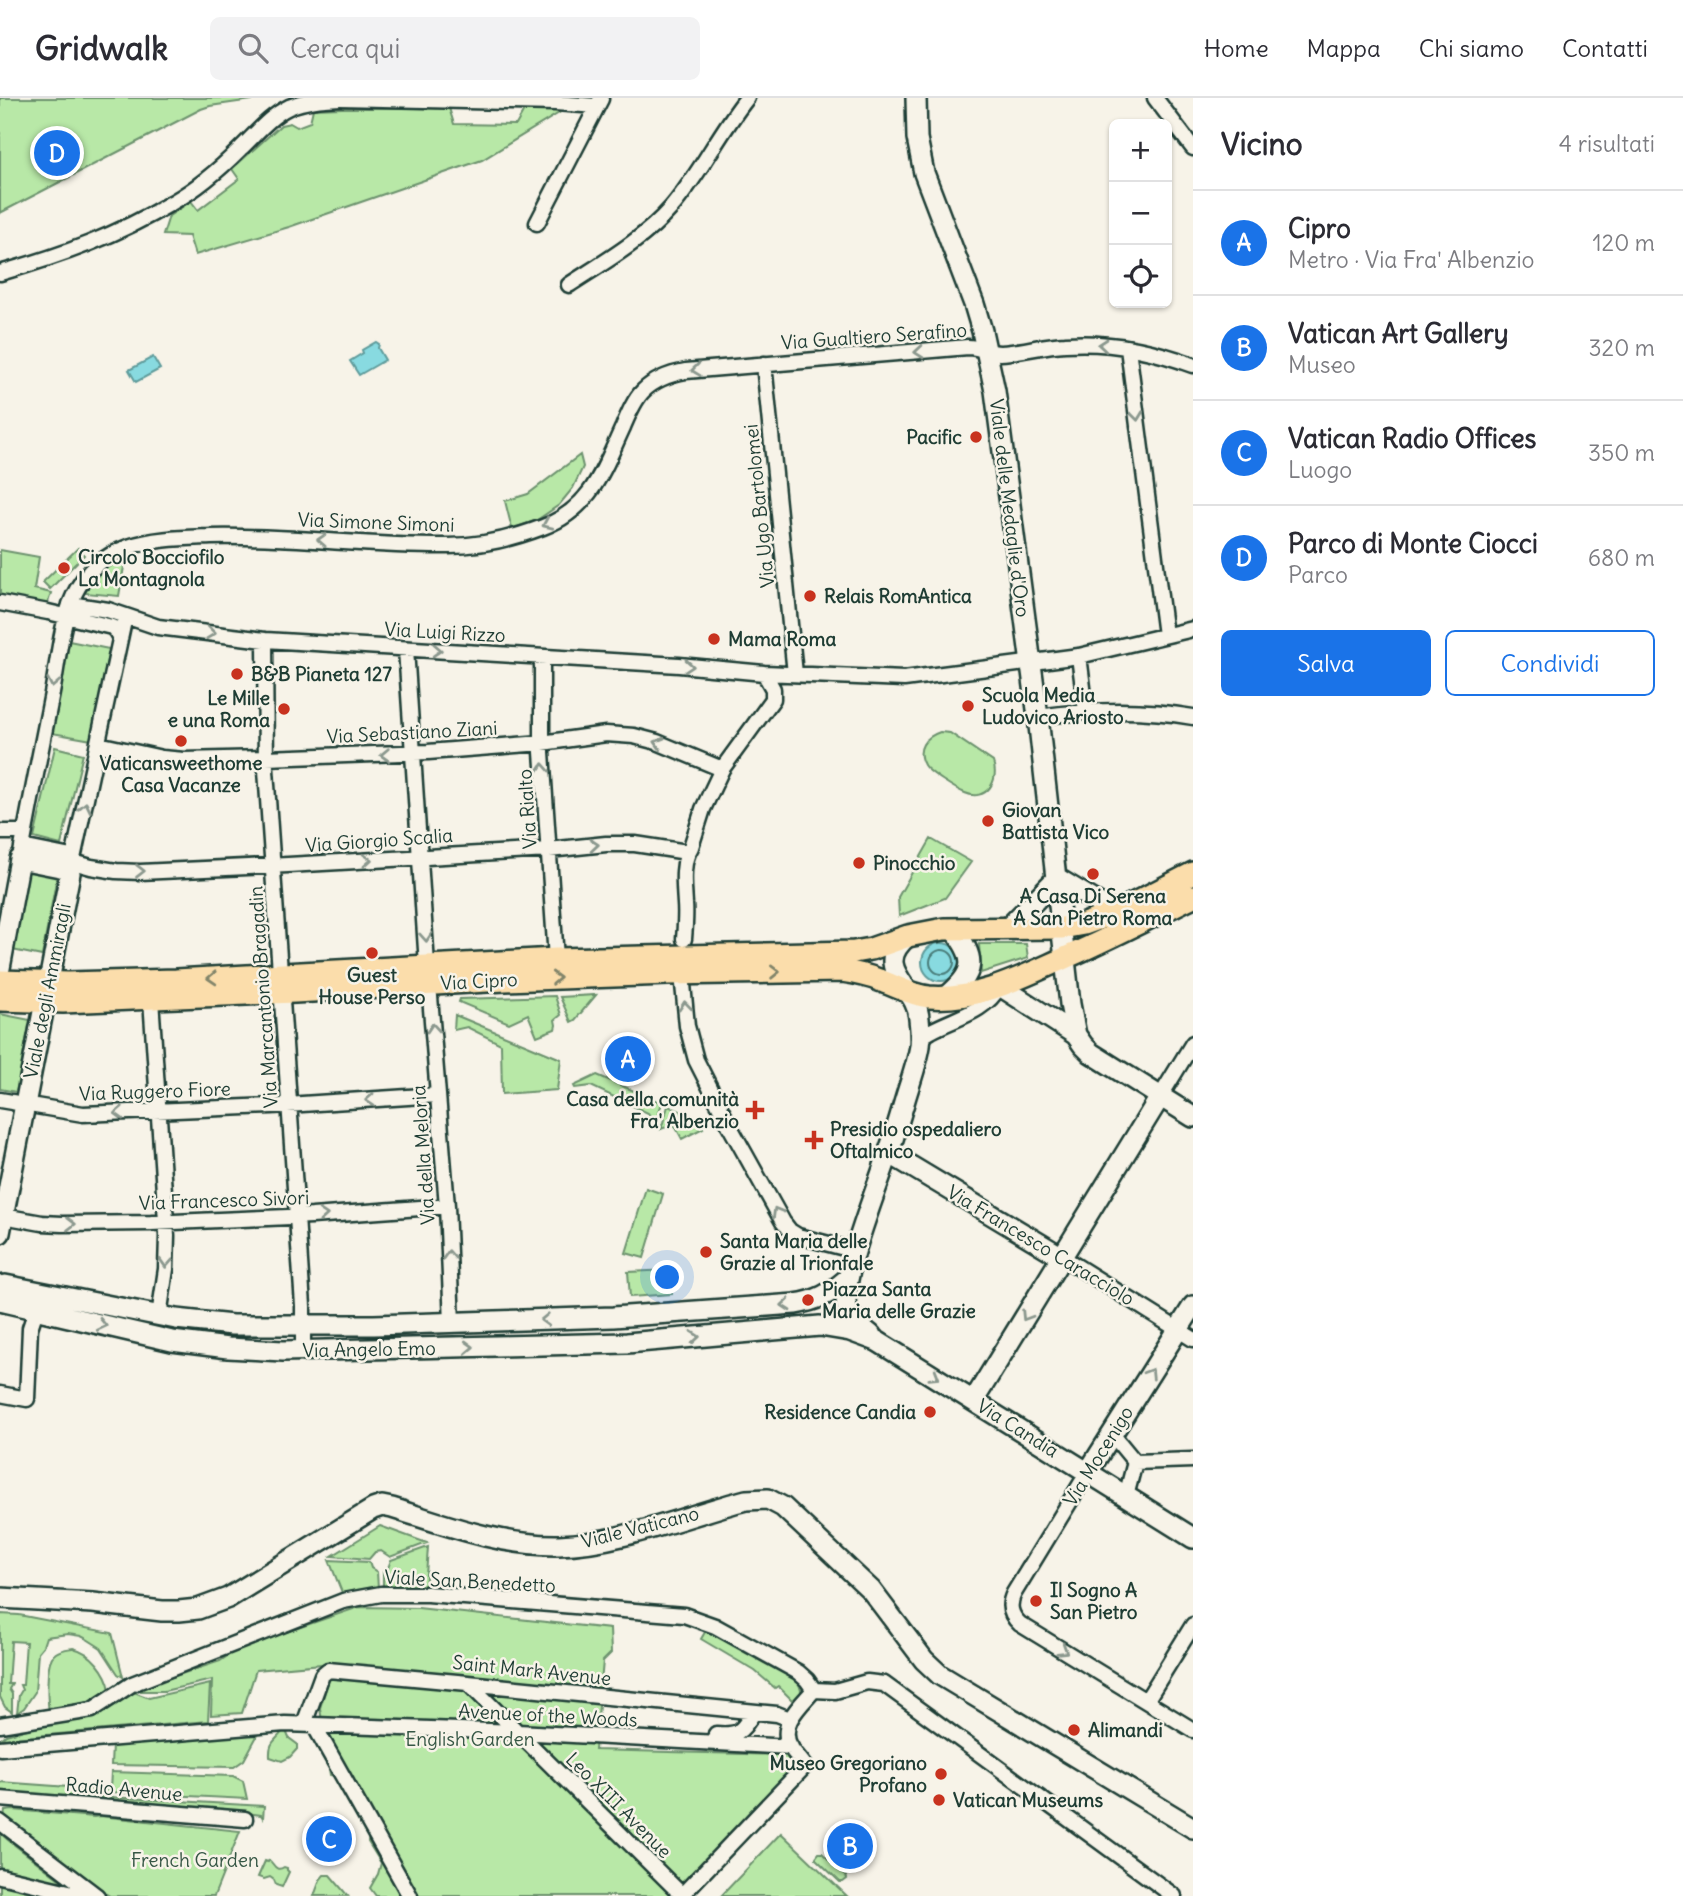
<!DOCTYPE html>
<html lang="it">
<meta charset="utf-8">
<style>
:root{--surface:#fff;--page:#f2f2f3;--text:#2b2b33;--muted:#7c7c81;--line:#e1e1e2;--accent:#1a73e8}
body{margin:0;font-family:Delius,sans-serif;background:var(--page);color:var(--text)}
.controls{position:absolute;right:21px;top:21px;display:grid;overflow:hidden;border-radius:10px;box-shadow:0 2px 5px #0004}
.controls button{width:63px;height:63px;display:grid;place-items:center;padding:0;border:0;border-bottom:2px solid var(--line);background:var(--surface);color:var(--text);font:35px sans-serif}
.you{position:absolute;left:668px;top:1180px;width:24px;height:24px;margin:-18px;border:5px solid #fff;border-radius:50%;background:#1a73e8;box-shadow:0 0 0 10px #1a73e833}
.badge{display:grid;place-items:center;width:46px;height:46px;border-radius:50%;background:var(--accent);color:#fff;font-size:23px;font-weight:700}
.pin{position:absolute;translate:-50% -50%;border:4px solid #fff;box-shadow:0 2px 7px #0006}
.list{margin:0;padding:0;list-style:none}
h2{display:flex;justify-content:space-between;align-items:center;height:91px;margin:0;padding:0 28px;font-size:30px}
h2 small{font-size:23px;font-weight:400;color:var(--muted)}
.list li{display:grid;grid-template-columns:46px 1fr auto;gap:21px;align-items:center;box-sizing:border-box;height:105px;padding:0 28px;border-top:2px solid var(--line)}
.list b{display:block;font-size:26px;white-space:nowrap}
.list p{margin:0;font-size:23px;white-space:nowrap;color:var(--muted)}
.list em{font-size:23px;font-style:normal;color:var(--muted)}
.actions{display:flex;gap:14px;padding:21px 28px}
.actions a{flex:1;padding:16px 0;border:2px solid var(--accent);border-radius:10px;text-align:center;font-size:24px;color:var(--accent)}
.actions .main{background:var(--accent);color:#fff}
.icon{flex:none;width:38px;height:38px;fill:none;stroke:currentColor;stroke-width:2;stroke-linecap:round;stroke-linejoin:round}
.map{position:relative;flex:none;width:1193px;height:1798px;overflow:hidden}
header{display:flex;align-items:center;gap:42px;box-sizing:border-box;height:98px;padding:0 35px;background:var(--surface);border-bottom:2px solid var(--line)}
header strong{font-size:33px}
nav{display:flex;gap:38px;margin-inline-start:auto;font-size:24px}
.search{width:490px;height:63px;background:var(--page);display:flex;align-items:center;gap:18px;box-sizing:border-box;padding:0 24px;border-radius:10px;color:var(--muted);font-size:26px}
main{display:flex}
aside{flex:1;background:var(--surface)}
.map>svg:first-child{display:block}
.green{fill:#b8e8a7;stroke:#6c926e;stroke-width:2}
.water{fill:#88dae0;stroke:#5e9b9b;stroke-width:2}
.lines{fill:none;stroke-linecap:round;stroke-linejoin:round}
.shore{stroke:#497c79;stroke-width:2}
.street-casing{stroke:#1f3d34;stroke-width:19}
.secondary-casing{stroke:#1f3d34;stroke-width:24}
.primary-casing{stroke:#1f3d34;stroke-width:26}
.street{stroke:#f7f3e8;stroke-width:14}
.secondary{stroke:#f7f3e8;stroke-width:19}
.primary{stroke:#fbddab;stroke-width:21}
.oneway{stroke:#8b988e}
.oneway2{stroke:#82856a}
.poi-dot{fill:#c8321e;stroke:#f7f3e8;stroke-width:2.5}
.labels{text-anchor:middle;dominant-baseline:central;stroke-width:5;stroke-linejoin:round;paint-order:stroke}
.street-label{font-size:19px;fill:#1f3d34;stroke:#f7f3e8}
.poi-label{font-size:19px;font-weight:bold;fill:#1f3d34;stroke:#f7f3e8;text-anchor:start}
.park-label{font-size:19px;fill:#365745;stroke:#f7f3e8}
</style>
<header>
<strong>Gridwalk</strong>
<div class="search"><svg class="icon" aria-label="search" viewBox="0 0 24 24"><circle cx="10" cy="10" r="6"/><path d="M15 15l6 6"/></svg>Cerca qui</div>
<nav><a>Home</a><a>Mappa</a><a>Chi siamo</a><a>Contatti</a></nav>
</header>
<main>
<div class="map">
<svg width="1193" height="1798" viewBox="0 0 1193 1798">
<rect width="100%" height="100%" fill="#f7f3e8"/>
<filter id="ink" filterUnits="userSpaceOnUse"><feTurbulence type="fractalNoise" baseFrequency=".0143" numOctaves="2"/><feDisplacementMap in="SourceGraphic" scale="14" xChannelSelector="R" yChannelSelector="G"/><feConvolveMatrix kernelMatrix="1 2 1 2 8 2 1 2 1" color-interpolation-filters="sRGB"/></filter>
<g filter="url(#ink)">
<path class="green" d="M0 0H266L210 8 201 11 0 115Z
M342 10H449L454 26 516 27 525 11 555 10 559 15 482 62 289 129 195 157 189 138 163 137 169 118 191 103 198 112 239 81 232 71 281 27 290 25 297 29 310 24 313 11Z
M580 357 583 369 573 390 559 407 537 422 512 431 505 403 528 396Z
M78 450 84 457 50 491 43 484Z
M0 452 39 459 34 491 51 495 47 508 0 502Z
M126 457 119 498 85 495C95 476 106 464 126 457Z
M69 543 109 551 92 642 52 635Z
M940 634 950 635 993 664C1000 683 986 704 965 695 957 692 928 674 924 667 915 651 925 639 940 634Z
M55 649 83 656 61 747 34 740Z
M931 741 971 764 945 800 899 818 898 799Z
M28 767 58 773 42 858 12 852Z
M979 846H1026L1028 860 981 875Z
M596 897 575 922 571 924 560 899Z
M555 898 561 917 555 922 556 927 555 931 537 938 528 916 509 925 459 904 460 901Z
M0 916 30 922 16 994 0 991Z
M455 917 561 961 557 992 502 996 501 946 467 929 454 932Z
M597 977 662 1005 655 1025 648 1015 591 988 575 990 574 988Z
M668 1008 697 1020 703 1030 682 1041 674 1026 661 1031Z
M646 1090 663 1096 644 1160 626 1155Z
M670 1172 672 1196 630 1199 628 1174Z
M380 1428 427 1445 390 1459 381 1453 375 1454 369 1461 332 1458Z
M428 1449 425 1492 383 1491V1474L388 1470 391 1462Z
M329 1462 369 1464 371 1470 377 1474 378 1490 358 1492 343 1497Z
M359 1509 418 1510 610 1531 611 1555 603 1563 595 1652 785 1657 794 1668 672 1798H376L370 1790 378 1776 381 1765 368 1744 371 1718 342 1680 330 1677 320 1610 334 1565 256 1572 242 1615 211 1617 212 1582 164 1593H141L142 1589 220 1563 239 1550Z
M0 1516 19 1517 112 1535 123 1579 118 1576 101 1550 87 1541 81 1538 68 1536 46 1539 43 1548 38 1554 35 1594 24 1610 17 1615 19 1597 22 1592 20 1587H23L26 1544 11 1543 8 1586H12L9 1591 12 1596V1614L5 1609 0 1599Z
M708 1533 791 1576 799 1586 802 1596 795 1605 778 1588 775 1590 755 1573 701 1541 705 1534Z
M73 1550C91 1554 107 1574 110 1592L89 1605 49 1613C47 1601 46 1569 52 1559 57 1552 66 1551 73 1550Z
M210 1586 208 1623 1 1641 6 1637 56 1623 92 1619 134 1594 149 1600Z
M283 1633H286L289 1640 297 1646V1651L290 1659 282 1663 270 1659C269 1643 275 1644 283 1633Z
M257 1636 256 1640 244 1662 234 1669 111 1667 112 1647Z
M111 1674 233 1678 243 1683 247 1701 110 1694 109 1699 264 1708 263 1720 261 1717 246 1715 101 1703V1691L110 1692Z
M0 1684 96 1691 95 1703 0 1695Z
M13 1712 94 1719 100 1718 240 1733 214 1798H110L89 1786 4 1719 5 1713Z
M0 1735 8 1742 67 1787 46 1783 0 1770Z
M781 1735 847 1798H721Z
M819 1755H822L846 1778 847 1781 843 1784H840L816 1761V1759Z
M269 1762C274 1765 275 1775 284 1769L287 1770V1772L289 1774 282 1789 276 1787 274 1782 270 1779 264 1781 258 1779 265 1763 268 1764Z
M324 1777H330L348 1798H314L320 1782Z
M0 1785 50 1798H0Z"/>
<path class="water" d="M376 244 379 246 378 250 385 262 359 277 350 263 363 255 362 252Z
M153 259 160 271 136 284 129 272Z
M922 864a19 19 0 1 1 38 0a19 19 0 1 1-38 0Z"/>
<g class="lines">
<path class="shore" d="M930 864a12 12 0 1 1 24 0a12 12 0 1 1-24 0Z"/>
<defs>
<path id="street" d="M1155 0 1193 50
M537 125 601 1
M0 175C63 157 116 138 173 104 198 90 220 71 240 51 255 37 270 18 289 9 305 2 324 1 341 0L555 5 597 8
M569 187C604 164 643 142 671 110 700 76 719 35 747 0
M1128 250 1165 537
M764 266 795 576
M0 505 48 514 112 529 116 533 120 540
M70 506 108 512 158 529 265 542 679 567 764 575 904 581 1079 558 1193 531
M265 542 266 672 297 1119 303 1208V1252
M406 551 427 867
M1079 558 1086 613
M542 559V654L556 861
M1038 619C1089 612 1141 610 1193 619
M98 646 162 660 184 662 266 660 428 654 542 645 606 636 634 638 657 644 722 671
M0 734H25
M22 749 66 758 73 764 91 769 116 773 140 774 288 767 549 752 606 746H635L687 754
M20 761C30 704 42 647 53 590 58 562 62 522 74 497 85 474 103 458 128 449 154 440 184 440 211 439 291 437 370 449 449 448 480 448 514 440 543 429 591 411 603 372 623 329 628 317 634 302 643 293 655 281 670 276 686 273L968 249C979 249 989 255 1000 255 1021 254 1043 247 1065 246 1108 243 1153 252 1193 267
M71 770 125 518
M684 841C685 829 686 817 685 806 684 788 681 764 691 749L703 711 722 671 773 601V591L764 575
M682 876 687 928 696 962 729 1027 783 1124 790 1133 798 1138 856 1153
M429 886 447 1108 452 1225
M151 901 167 1138 166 1171 159 1218
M920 947 926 936 931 933C957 919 984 915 1000 888
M1160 999 1193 945
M0 1002 83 1016 272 1008 438 997
M3 1118 42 1125 62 1126 151 1125 312 1118 447 1108
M1062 1159 1193 1241
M0 1296 27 1301 30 1230 36 1212 42 1207
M1112 1336 1135 1364
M1135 1364 1193 1362
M1088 1374 1014 1495C1008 1507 1010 1517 1020 1526L1193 1632
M1126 1398 1135 1364
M468 1585 683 1798
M814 1592 835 1593 867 1584 884 1586 1174 1798
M1146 1603 1193 1527
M304 1626 322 1577 328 1572 468 1585 777 1616 790 1621
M0 1627 92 1612 132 1586 343 1503 381 1496H428L684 1517 715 1528 798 1574 807 1582 814 1592
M314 1627 410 1798
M716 1636C740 1638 741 1633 754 1614
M0 1650 285 1626 518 1634 791 1649
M0 1701 245 1721
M0 1724 97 1798
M0 1778 86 1798
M681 1798 805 1668C801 1662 795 1656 791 1650 777 1627 800 1608 814 1592"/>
<path id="secondary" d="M916 0 917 40 924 75 974 206 982 233 995 293 1038 619 1070 906 1076 937 1083 947 1091 955 1193 1019
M1057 780 1115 815
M1008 830 1057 780
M0 870 20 761 65 770 70 775 0 1135
M1000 888 1076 937
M946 899C976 874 977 861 953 831
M889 1055 1062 1159
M0 1188 5 1187 176 1221 232 1227H374L613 1219 795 1206C817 1203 831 1195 847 1181
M0 1203 172 1243 228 1250 283 1253 627 1245 820 1228 850 1233 877 1243 1193 1440
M871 1237C862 1230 850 1221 847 1209 839 1183 879 1086 888 1056 894 1039 899 1022 904 1005 909 987 917 967 920 948 921 940 920 930 919 921 918 888 869 871 908 838
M974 1302 1160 999
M1088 1374 1193 1208
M0 1500 93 1505 162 1513H179L198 1511 228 1500 373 1411 382 1408 392 1410C446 1427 502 1448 559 1447 619 1446 688 1417 746 1402L768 1401 783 1409 871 1492 924 1562 940 1577 1193 1730"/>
<path id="primary" d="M0 883 68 885 176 882 556 861 854 854 871 851 908 838 944 831 1062 830 1084 826 1115 815 1193 775
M0 902 63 904 295 894 505 882 668 876 842 873C855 875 867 877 879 882 896 888 911 897 929 899 978 903 1024 878 1067 859 1110 840 1151 819 1193 798"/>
</defs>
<use href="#street" class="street-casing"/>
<use href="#secondary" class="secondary-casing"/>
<use href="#primary" class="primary-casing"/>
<use href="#street" class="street"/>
<use href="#secondary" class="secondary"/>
<use href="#primary" class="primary"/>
</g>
<defs><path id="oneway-chevron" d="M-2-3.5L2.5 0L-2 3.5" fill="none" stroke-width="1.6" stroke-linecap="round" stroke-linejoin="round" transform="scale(1.75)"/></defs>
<g class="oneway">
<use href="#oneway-chevron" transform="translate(1103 247) rotate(-175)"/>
<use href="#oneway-chevron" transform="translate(919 254) rotate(175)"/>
<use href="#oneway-chevron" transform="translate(696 272) rotate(173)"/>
<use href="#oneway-chevron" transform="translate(1137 318) rotate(83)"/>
<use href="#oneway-chevron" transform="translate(547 426) rotate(156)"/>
<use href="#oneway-chevron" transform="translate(322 442) rotate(-177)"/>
<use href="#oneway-chevron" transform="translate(211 535) rotate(7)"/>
<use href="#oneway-chevron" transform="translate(437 552) rotate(3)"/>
<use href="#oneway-chevron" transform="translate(689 568) rotate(4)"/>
<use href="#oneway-chevron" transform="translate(53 585) rotate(101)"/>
<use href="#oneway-chevron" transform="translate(659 645) rotate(-163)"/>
<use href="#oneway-chevron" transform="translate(385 657) rotate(178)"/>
<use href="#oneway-chevron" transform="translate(543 670) rotate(-94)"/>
<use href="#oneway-chevron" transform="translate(85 709) rotate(-78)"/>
<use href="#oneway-chevron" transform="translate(594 747) rotate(-5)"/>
<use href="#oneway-chevron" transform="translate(367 762) rotate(-4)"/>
<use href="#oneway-chevron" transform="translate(140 773)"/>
<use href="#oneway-chevron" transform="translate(426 839) rotate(86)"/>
<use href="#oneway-chevron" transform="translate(685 908) rotate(-96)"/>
<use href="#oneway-chevron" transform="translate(433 930) rotate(-95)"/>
<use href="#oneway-chevron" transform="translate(370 1002) rotate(176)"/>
<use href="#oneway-chevron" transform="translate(119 1015) rotate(178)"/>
<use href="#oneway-chevron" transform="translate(777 1114) rotate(-120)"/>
<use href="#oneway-chevron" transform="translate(323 1117) rotate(-4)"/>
<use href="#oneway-chevron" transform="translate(71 1126)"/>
<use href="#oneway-chevron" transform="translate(449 1157) rotate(-93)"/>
<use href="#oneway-chevron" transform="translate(166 1165) rotate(93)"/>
<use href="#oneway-chevron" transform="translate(786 1207) rotate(175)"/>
<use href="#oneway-chevron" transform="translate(1026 1218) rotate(122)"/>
<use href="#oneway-chevron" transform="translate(545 1222) rotate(178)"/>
<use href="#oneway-chevron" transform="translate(102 1227) rotate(13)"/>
<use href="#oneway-chevron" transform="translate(695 1239) rotate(-5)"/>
<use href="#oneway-chevron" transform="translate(469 1249) rotate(-2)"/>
<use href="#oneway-chevron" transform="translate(1150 1275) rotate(-58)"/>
<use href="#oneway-chevron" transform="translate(935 1278) rotate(31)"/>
<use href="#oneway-chevron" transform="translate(1063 1552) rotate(32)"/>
</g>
<g class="oneway2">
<use href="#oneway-chevron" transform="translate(775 874) rotate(-1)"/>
<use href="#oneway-chevron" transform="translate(212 880) rotate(177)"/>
<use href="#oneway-chevron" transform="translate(556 880) rotate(-2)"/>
</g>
</g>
<g class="poi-dot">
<circle cx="976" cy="339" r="7"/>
<circle cx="64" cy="470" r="7"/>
<circle cx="810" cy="498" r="7"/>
<circle cx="714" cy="541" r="7"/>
<circle cx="237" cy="576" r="7"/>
<circle cx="968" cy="608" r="7"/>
<circle cx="284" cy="611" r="7"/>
<circle cx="181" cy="643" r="7"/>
<circle cx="988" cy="723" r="7"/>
<circle cx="859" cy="765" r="7"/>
<circle cx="1093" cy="776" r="7"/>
<circle cx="372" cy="855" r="7"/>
<path d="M751.5 1001.5h7v7h7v7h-7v7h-7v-7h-7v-7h7z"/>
<path d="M810.5 1031.5h7v7h7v7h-7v7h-7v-7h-7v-7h7z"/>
<circle cx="706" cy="1154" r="7"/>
<circle cx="808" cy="1202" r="7"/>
<circle cx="930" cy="1314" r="7"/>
<circle cx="1036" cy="1503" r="7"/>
<circle cx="1074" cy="1632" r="7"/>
<circle cx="941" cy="1676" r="7"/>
<circle cx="939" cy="1702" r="7"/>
</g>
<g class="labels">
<g class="street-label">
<text transform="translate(874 238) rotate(-4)">Via Gualtiero Serafino</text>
<text transform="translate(759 408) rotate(-96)">Via Ugo Bartolomei</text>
<text transform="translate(1010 410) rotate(83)">Viale delle Medaglie d'Oro</text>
<text transform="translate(376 424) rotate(2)">Via Simone Simoni</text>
<text transform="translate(445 534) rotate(3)">Via Luigi Rizzo</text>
<text transform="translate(412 634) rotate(-3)">Via Sebastiano Ziani</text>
<text transform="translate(527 711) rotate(-94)">Via Rialto</text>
<text transform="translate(379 742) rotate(-4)">Via Giorgio Scalia</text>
<text transform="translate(479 883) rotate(-3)">Via Cipro</text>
<text transform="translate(47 893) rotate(-79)">Viale degli Ammiragli</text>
<text transform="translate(263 899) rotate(-94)">Via Marcantonio Bragadin</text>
<text transform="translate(155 993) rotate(-2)">Via Ruggero Fiore</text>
<text transform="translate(423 1057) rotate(-94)">Via della Meloria</text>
<text transform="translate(224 1102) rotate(-2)">Via Francesco Sivori</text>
<text transform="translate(1041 1147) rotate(31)">Via Francesco Caracciolo</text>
<text transform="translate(369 1251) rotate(-1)">Via Angelo Emo</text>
<text transform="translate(1018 1330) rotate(32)">Via Candia</text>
<text transform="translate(1098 1358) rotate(-58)">Via Mocenigo</text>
<text transform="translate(640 1429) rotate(-14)">Viale Vaticano</text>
<text transform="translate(470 1483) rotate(3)">Viale San Benedetto</text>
<text transform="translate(532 1572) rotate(6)">Saint Mark Avenue</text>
<text transform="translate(548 1617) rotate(3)">Avenue of the Woods</text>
<text transform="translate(124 1691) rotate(5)">Radio Avenue</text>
<text transform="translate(619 1707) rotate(45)">Leo XIII Avenue</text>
</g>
<g class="poi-label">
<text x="962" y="339" text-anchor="end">Pacific</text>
<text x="78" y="459">Circolo Bocciofilo<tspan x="78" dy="22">La Montagnola</tspan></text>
<text x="824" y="498">Relais RomAntica</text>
<text x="728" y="541">Mama Roma</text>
<text x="251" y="576">B&amp;B Pianeta 127</text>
<text x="982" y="597">Scuola Media<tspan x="982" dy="22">Ludovico Ariosto</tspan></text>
<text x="270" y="600" text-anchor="end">Le Mille<tspan x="270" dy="22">e una Roma</tspan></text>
<text x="181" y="665" text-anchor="middle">Vaticansweethome<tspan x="181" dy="22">Casa Vacanze</tspan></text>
<text x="1002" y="712">Giovan<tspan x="1002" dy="22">Battista Vico</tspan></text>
<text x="873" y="765">Pinocchio</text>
<text x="1093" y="798" text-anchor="middle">A Casa Di Serena<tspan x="1093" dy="22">A San Pietro Roma</tspan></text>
<text x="372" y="877" text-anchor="middle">Guest<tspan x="372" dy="22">House Perso</tspan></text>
<text x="739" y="1001" text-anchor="end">Casa della comunità<tspan x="739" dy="22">Fra' Albenzio</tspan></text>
<text x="830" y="1031">Presidio ospedaliero<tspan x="830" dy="22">Oftalmico</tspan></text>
<text x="720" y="1143">Santa Maria delle<tspan x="720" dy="22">Grazie al Trionfale</tspan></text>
<text x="822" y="1191">Piazza Santa<tspan x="822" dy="22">Maria delle Grazie</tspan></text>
<text x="916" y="1314" text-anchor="end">Residence Candia</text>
<text x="1050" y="1492">Il Sogno A<tspan x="1050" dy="22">San Pietro</tspan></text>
<text x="1088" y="1632">Alimandi</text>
<text x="927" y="1665" text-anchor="end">Museo Gregoriano<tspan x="927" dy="22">Profano</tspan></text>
<text x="953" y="1702">Vatican Museums</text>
</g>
<g class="park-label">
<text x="470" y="1641">English Garden</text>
<text x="195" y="1762">French Garden</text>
</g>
</g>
</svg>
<div class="controls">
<button>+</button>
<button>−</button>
<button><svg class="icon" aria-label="locate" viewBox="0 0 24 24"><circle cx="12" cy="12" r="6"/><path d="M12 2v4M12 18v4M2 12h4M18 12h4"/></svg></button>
</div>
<div class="you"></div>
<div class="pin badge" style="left:628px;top:961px">A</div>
<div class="pin badge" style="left:850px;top:1748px">B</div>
<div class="pin badge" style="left:329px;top:1741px">C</div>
<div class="pin badge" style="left:57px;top:55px">D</div>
</div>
<aside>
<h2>Vicino<small>4 risultati</small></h2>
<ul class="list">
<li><span class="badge">A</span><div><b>Cipro</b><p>Metro · Via Fra' Albenzio</p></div><em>120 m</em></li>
<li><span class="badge">B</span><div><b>Vatican Art Gallery</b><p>Museo</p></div><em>320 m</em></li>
<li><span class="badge">C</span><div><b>Vatican Radio Offices</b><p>Luogo</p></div><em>350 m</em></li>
<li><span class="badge">D</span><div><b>Parco di Monte Ciocci</b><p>Parco</p></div><em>680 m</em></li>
</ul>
<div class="actions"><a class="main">Salva</a><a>Condividi</a></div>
</aside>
</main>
